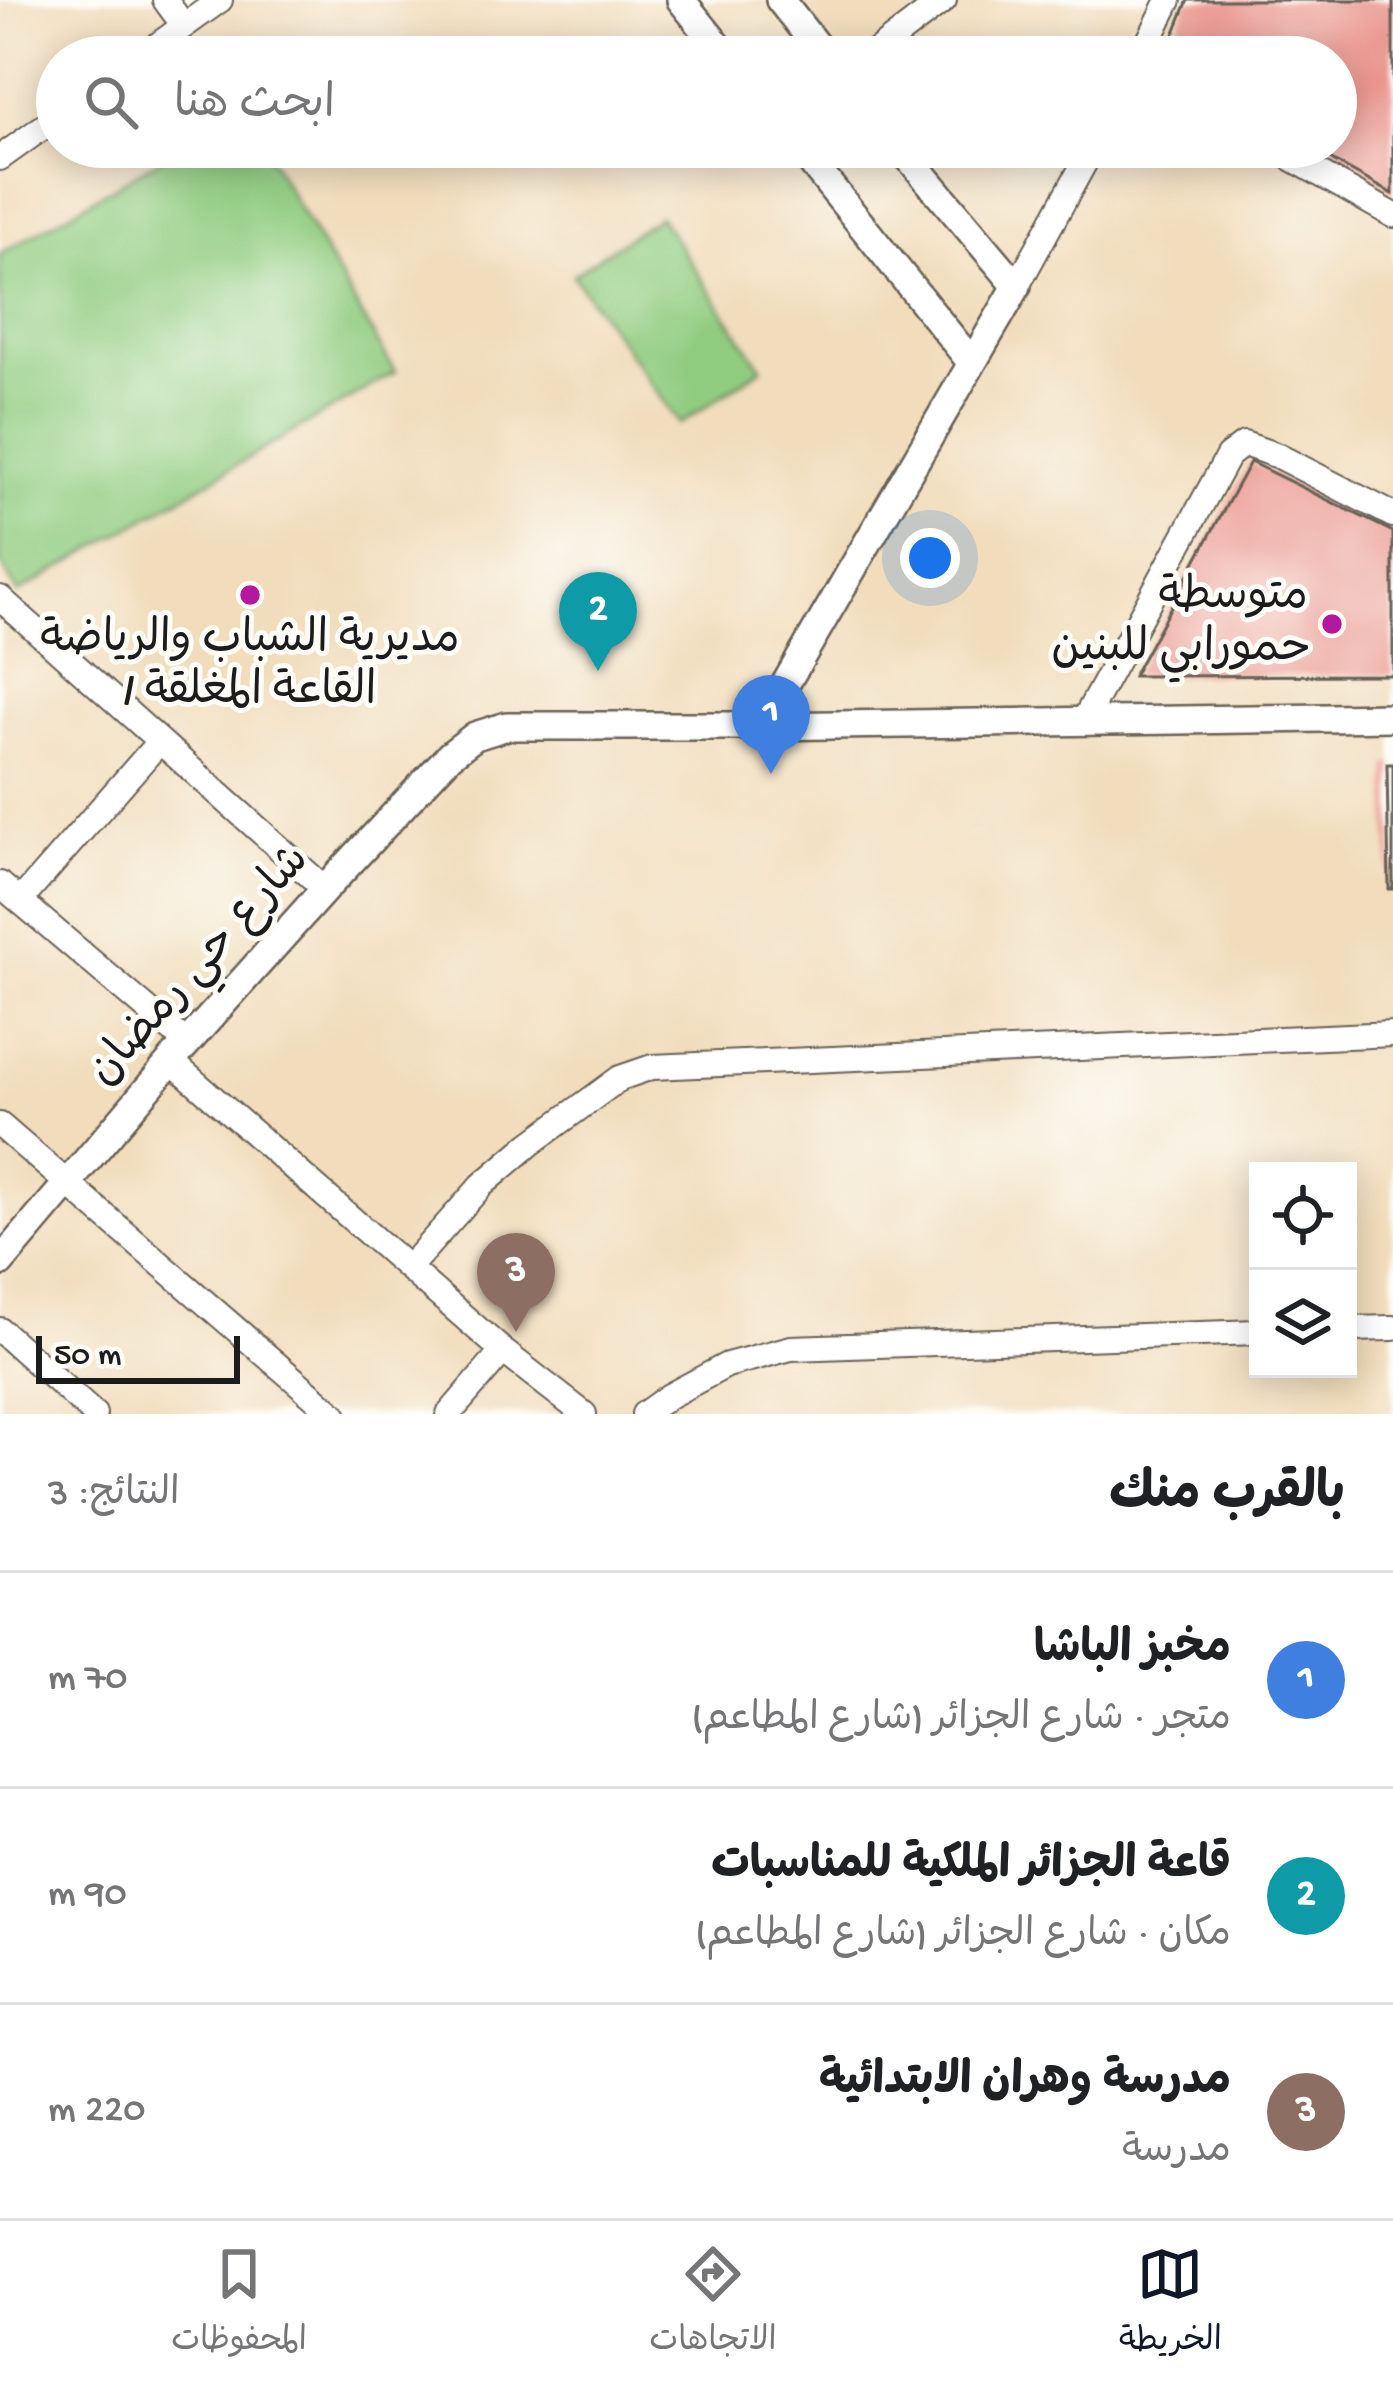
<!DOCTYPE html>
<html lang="ar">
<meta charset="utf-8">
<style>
:root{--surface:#fff;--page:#f6f6f6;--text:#202124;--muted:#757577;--line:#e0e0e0;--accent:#111827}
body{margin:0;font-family:"Gochi Hand","Playpen Sans Arabic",sans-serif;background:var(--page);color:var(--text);direction:rtl}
.controls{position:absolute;right:36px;bottom:36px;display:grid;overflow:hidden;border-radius:0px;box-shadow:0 6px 30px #0003}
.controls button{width:108px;height:108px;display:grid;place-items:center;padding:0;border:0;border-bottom:3px solid var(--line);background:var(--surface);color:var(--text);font:60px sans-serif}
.scale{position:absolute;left:36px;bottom:30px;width:204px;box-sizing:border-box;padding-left:12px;border:6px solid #1c1c1c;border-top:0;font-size:33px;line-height:42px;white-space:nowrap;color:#1c1c1c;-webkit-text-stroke:9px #fdfcf7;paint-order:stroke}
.you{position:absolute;left:930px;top:558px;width:42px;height:42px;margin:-30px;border:9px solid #fff;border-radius:50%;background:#1a73e8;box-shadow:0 0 0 18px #1a73e833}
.badge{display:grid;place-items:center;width:78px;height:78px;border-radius:50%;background:var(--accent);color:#fff;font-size:39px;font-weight:700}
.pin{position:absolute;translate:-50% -99px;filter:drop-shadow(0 3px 6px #0008)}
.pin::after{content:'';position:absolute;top:63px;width:42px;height:36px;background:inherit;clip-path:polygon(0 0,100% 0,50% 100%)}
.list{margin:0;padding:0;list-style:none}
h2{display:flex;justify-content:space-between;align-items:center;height:156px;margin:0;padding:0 48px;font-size:51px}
h2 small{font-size:39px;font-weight:400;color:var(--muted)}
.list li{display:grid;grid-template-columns:78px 1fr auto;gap:36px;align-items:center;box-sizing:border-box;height:216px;padding:0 48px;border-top:3px solid var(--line)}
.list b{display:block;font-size:45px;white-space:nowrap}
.list p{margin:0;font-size:39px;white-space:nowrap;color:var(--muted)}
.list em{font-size:39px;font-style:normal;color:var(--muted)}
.icon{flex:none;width:66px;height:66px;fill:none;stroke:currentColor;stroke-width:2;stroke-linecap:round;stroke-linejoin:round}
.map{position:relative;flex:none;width:1393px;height:1414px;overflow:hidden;direction:ltr}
.search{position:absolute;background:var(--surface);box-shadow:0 6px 30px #0003;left:36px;right:36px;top:36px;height:132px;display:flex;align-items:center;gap:30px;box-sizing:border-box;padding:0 42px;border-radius:66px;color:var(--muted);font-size:45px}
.sheet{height:804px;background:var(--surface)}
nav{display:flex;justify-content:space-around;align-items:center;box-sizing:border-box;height:168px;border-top:3px solid var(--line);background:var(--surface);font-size:33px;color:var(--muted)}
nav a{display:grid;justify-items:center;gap:6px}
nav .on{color:var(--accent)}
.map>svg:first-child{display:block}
.pitch{fill:#90cc80;stroke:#56744e;stroke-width:3}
.building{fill:#ea968f}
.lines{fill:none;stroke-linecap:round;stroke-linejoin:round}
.minor-casing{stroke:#676054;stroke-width:28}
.tertiary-casing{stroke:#676054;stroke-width:32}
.minor{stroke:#fff;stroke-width:24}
.tertiary{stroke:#fff;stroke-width:27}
.poi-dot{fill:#b5179e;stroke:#fdfcf7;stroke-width:4.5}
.labels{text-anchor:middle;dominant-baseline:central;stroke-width:10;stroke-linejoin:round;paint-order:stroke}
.poi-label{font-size:45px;fill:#1c1c1c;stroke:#fdfcf7;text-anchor:end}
.street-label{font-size:45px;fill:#1c1c1c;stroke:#fdfcf7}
</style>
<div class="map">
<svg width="1393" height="1414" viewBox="0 0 1393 1414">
<rect width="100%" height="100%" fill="#fdfcf7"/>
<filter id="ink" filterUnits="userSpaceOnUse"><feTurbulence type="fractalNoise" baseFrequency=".00833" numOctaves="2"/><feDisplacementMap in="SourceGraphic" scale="24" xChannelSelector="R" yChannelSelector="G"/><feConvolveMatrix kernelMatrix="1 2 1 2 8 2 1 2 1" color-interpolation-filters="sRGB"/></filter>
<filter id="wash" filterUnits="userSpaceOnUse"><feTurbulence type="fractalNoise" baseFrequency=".004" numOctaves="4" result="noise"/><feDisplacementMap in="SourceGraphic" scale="48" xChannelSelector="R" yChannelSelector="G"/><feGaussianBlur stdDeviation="2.7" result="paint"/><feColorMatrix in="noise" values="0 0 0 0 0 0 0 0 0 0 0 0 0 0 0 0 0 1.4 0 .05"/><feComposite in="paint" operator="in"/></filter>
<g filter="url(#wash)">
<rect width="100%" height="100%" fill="#f1ddbc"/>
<path class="pitch" d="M181 147H263L395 372 18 593 0 562V254Z
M659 216 762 368 680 424 573 275Z"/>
<g id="blocks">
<path class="building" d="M1188 0H1393V194L1308 147H1336V57H1165Z
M1250 462 1393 532V675L1133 676Z
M1387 764H1393V889H1389Z"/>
</g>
</g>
<g filter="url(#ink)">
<use href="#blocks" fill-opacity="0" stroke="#676054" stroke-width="3"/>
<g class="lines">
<defs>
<path id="minor" d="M165 0 184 26
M141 57 220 0
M869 57 944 0
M1141 57 1169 0
M1272 147 1393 215
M0 158 57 117
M1017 286 1093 147
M0 598 325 889
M1084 720 1228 456 1244 444 1278 456 1393 515
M0 884 187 1043
M20 901 159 742
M171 1061 503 1351 584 1414
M0 1125 334 1414
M409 1267 482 1185 530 1144 620 1078 652 1067 1393 1034
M1348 1329 1393 1328
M0 1330 94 1414
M449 1414 503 1351
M644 1414 669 1396 727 1365 791 1348 1258 1332"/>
<path id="tertiary" d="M681 0 727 57
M780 0 825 57
M799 147 972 363
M761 726 1017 286 900 147
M0 1263 171 1061 325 889 450 755 475 736 507 726H761L1393 717"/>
</defs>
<use href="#minor" class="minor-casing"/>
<use href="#tertiary" class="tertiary-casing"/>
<use href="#minor" class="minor"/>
<use href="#tertiary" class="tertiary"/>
</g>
</g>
<g class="poi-dot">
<circle cx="250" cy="595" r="12"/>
<circle cx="1332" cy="624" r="12"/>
</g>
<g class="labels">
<g class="poi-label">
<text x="1308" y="598">متوسطة<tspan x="1308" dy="52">حمورابي للبنين</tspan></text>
<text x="250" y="641" text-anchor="middle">مديرية الشباب والرياضة<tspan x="250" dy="52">/ القاعة المغلقة</tspan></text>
</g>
<g class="street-label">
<text transform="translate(201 967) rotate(-48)">شارع حي رمضان</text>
</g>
</g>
</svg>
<div class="controls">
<button><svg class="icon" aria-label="locate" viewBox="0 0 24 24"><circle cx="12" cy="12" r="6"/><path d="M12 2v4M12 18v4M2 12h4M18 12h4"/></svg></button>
<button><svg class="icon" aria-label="layers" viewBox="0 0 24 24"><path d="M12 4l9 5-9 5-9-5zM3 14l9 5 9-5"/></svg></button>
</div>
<div class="scale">50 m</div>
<div class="you"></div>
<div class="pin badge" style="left:771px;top:774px;background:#3f7fe0">1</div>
<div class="pin badge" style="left:598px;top:671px;background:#0f9aa8">2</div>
<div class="pin badge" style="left:516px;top:1332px;background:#8d6e63">3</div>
<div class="search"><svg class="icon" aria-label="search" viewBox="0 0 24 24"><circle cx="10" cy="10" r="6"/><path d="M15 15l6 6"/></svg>ابحث هنا</div>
</div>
<section class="sheet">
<h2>بالقرب منك<small>النتائج: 3</small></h2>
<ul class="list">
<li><span class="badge" style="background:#3f7fe0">1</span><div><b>مخبز الباشا</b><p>متجر · شارع الجزائر (شارع المطاعم)</p></div><em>70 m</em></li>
<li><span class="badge" style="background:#0f9aa8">2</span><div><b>قاعة الجزائر الملكية للمناسبات</b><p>مكان · شارع الجزائر (شارع المطاعم)</p></div><em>90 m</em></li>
<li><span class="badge" style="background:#8d6e63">3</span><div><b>مدرسة وهران الابتدائية</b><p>مدرسة</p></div><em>220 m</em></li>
</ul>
</section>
<nav>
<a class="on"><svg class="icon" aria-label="map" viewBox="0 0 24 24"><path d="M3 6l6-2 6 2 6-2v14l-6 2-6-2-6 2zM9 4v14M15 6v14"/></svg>الخريطة</a>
<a><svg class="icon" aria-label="directions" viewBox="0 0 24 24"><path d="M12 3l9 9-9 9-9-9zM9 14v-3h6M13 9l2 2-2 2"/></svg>الاتجاهات</a>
<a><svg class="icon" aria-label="saved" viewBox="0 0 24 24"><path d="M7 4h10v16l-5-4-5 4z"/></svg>المحفوظات</a>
</nav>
